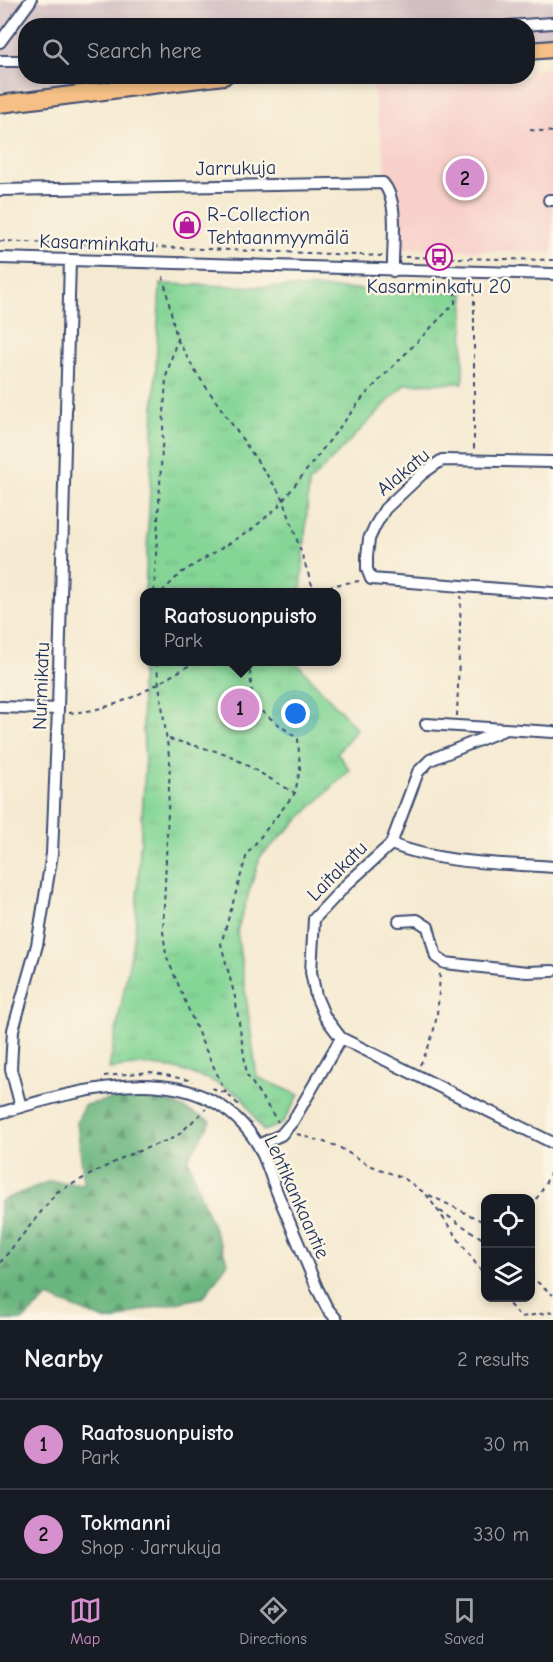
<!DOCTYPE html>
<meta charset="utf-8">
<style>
:root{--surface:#171b24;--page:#242831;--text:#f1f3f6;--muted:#9ea1a6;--line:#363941;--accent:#d690ce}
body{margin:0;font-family:"Comic Neue",sans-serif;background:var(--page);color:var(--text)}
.controls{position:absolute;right:18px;bottom:18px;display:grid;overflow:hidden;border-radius:12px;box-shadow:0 3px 9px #0003}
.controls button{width:54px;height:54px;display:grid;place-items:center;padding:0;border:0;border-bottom:2px solid var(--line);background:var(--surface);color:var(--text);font:30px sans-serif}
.you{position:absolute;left:296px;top:714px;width:21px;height:21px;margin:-15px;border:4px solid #fff;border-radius:50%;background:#1a73e8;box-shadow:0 0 0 9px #1a73e833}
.badge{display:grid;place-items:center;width:39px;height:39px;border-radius:50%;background:var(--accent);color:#111;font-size:20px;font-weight:700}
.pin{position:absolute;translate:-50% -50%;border:3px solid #fff;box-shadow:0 2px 6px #0006}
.popup{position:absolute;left:140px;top:588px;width:201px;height:78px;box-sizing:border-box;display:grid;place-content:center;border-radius:12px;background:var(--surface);filter:drop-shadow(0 2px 4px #0005);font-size:20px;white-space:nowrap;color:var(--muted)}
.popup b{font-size:22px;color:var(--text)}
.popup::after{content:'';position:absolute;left:50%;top:100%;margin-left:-12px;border:12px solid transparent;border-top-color:var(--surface)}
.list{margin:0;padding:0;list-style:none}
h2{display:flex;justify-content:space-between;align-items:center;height:78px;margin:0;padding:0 24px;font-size:26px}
h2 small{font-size:20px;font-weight:400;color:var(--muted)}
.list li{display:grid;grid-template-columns:39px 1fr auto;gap:18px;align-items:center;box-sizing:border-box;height:90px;padding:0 24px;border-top:2px solid var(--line)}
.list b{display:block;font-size:22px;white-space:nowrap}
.list p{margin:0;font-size:20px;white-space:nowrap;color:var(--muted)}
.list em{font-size:20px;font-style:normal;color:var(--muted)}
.icon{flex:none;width:33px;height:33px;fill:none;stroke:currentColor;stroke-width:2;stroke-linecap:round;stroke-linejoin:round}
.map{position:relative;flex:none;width:553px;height:1320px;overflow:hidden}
.search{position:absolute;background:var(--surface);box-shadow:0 3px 9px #0003;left:18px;right:18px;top:18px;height:66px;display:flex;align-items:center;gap:15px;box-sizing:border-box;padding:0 21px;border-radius:24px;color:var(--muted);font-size:22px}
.sheet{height:258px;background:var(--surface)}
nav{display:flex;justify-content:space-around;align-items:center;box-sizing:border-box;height:84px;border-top:2px solid var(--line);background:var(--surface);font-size:16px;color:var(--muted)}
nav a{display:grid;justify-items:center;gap:3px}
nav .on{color:var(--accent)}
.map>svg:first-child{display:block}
.built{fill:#f7d0ca}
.railway{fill:#d2bec2}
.forest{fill:url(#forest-firs);stroke:#43726e;stroke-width:1.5}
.park{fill:url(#park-tufts);stroke:#50827a;stroke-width:1.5}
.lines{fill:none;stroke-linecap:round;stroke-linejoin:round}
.minor-casing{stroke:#3c4b6f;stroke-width:14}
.highway-casing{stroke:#3c4b6f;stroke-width:20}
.path{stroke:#3c4b6f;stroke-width:2;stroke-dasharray:4.5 4.5;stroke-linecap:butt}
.minor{stroke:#fff;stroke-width:10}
.highway{stroke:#f5bf86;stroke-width:16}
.labels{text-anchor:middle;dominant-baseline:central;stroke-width:5;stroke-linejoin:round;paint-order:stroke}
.street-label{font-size:20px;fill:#1b2f5e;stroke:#fcf5e5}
.poi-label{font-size:20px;fill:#1b2f5e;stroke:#fcf5e5;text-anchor:start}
</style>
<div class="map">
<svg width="553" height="1320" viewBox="0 0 553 1320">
<defs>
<pattern id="forest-firs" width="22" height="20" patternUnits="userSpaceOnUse" patternTransform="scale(1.5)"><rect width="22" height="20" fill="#6bb67f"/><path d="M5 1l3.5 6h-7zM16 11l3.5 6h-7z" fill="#57946b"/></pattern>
<pattern id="park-tufts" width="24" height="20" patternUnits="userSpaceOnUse" patternTransform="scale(1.5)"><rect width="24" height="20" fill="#84d596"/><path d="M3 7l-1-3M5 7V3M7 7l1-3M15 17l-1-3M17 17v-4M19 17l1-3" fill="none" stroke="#71b784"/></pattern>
</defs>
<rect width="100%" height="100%" fill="#fcf5e5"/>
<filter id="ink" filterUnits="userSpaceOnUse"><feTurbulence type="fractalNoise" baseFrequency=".0167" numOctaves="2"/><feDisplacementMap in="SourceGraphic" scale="12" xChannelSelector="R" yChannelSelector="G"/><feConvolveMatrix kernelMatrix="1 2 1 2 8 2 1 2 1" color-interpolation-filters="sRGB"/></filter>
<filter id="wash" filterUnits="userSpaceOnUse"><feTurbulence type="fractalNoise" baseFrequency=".008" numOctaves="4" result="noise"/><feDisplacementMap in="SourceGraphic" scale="24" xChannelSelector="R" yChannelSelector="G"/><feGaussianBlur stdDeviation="1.35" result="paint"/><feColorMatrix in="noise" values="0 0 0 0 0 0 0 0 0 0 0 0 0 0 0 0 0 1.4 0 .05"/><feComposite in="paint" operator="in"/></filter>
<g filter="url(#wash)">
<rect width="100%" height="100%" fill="#f5ead1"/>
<path class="built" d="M553 68V253L398 248 372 81 439 76H528V70Z"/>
<path class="railway" d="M0 0H553V39L528 41V26H26V76L123 77 0 92Z"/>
<path class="forest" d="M134 1095 172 1103 211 1121 188 1159 203 1202 228 1263 204 1297 139 1311 116 1320H105L48 1297 23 1320H0V1201L50 1181 84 1184 77 1122 84 1105Z"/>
<path class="park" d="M160 284 464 292 463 383 405 384 309 483 301 592H145Z
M144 624V662H296L357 729 337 753 350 770 260 857 237 931 257 1077 299 1095 282 1124 263 1131 241 1095 208 1079 173 1068 141 1065 109 1069 135 932 145 768 141 687Z"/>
</g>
<g filter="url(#ink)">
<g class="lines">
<defs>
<path id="minor" d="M508 26 553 23
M0 42 31 0
M0 61H26
M0 190 383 183C400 202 392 245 393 271
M549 200H553
M0 258 553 274
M553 462 442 460 422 474 385 509 375 526 369 539 367 556V569L371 579 553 593
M0 707 58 709
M426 724 553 732
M506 729 430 760 418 772 391 844 347 884 314 919 311 972 316 996 325 1017 341 1038 553 1143
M391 844C442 864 498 863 553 867
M399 921 417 920 428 927 436 957 445 963 527 972 553 971
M21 1107 11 1069 13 1030 37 945 52 854 58 709 70 260
M0 1113C83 1088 202 1053 258 1145 266 1159 271 1177 277 1192 290 1224 304 1256 317 1288L327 1308 337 1320
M258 1145 281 1135 293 1121 341 1038"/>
<path id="highway" d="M528 51 553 49
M0 104 224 76"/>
</defs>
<use href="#minor" class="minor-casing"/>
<use href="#highway" class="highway-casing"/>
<path class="path" d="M530 130 553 132
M0 241 384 256
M405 257 553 260
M474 282V450
M177 339 195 371 283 498 314 591
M154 592 166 377 177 339 162 272
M162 592 181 573 251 530 278 507 364 396 455 303V281
M311 592 340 584 359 581
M156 662 170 763 163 931 166 955 202 1042 226 1093
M249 662 253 705 298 739 300 769 295 793 247 854 221 944 235 997 247 1075 278 1122
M69 713C124 709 149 688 195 662
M457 716 461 596
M169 739 227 754 295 793
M420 1065C438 1030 438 1010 440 972
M104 1076 151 1072 193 1081
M212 1088 226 1093 240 1106
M297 1134 337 1146 367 1164 405 1179 426 1194 486 1278
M429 1195 486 1223
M530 1206 540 1194 553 1168
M440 1211 486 1241
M0 1263 57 1192 126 1156 176 1137 206 1109
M530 1276 553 1295
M503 1298 521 1317 553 1312"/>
<use href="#minor" class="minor"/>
<use href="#highway" class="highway"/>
</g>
</g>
<defs>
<symbol id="shop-ring" viewBox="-11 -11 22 22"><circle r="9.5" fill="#fcf5e5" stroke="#b5179e" stroke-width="1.5"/><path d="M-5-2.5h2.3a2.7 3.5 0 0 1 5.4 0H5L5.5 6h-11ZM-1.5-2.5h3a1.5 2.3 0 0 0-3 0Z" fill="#b5179e"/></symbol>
<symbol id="bus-ring" viewBox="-11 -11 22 22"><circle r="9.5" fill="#fcf5e5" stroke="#b5179e" stroke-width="1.5"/><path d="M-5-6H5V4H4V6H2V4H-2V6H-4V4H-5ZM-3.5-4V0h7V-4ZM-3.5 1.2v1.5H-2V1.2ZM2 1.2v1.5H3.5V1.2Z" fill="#b5179e"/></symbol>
</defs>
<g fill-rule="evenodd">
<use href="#shop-ring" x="172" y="210" width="30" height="30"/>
<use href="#bus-ring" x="424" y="242" width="30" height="30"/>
</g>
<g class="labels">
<g class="street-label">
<text transform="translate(236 168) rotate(-1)">Jarrukuja</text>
<text transform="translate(97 243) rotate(2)">Kasarminkatu</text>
<text transform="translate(403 472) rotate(-40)">Alakatu</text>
<text transform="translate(41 686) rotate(-88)">Nurmikatu</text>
<text transform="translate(337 871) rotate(-45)">Laitakatu</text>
<text transform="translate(297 1197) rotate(66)">Lehtikankaantie</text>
</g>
<g class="poi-label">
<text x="207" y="214">R-Collection<tspan x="207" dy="23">Tehtaanmyymälä</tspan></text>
<text x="439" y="286" text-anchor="middle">Kasarminkatu 20</text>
</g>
</g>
</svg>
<div class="controls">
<button><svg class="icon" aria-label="locate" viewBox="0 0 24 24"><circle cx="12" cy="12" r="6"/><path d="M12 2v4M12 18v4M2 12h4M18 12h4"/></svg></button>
<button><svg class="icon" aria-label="layers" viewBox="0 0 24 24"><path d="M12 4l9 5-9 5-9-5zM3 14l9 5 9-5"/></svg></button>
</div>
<div class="you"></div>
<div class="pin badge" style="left:240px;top:708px">1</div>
<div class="popup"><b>Raatosuonpuisto</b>Park</div>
<div class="pin badge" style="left:465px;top:178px">2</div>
<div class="search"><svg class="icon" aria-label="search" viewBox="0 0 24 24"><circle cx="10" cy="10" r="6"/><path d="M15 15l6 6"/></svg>Search here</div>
</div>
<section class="sheet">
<h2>Nearby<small>2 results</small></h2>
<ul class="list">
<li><span class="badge">1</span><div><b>Raatosuonpuisto</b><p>Park</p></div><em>30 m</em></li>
<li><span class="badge">2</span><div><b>Tokmanni</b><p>Shop · Jarrukuja</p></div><em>330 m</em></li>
</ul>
</section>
<nav>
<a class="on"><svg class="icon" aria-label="map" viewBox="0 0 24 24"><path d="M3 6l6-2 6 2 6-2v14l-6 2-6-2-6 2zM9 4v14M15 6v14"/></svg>Map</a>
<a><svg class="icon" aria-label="directions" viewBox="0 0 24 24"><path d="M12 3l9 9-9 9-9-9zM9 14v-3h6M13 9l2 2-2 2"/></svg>Directions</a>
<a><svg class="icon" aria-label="saved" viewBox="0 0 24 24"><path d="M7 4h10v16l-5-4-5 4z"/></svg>Saved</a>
</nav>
